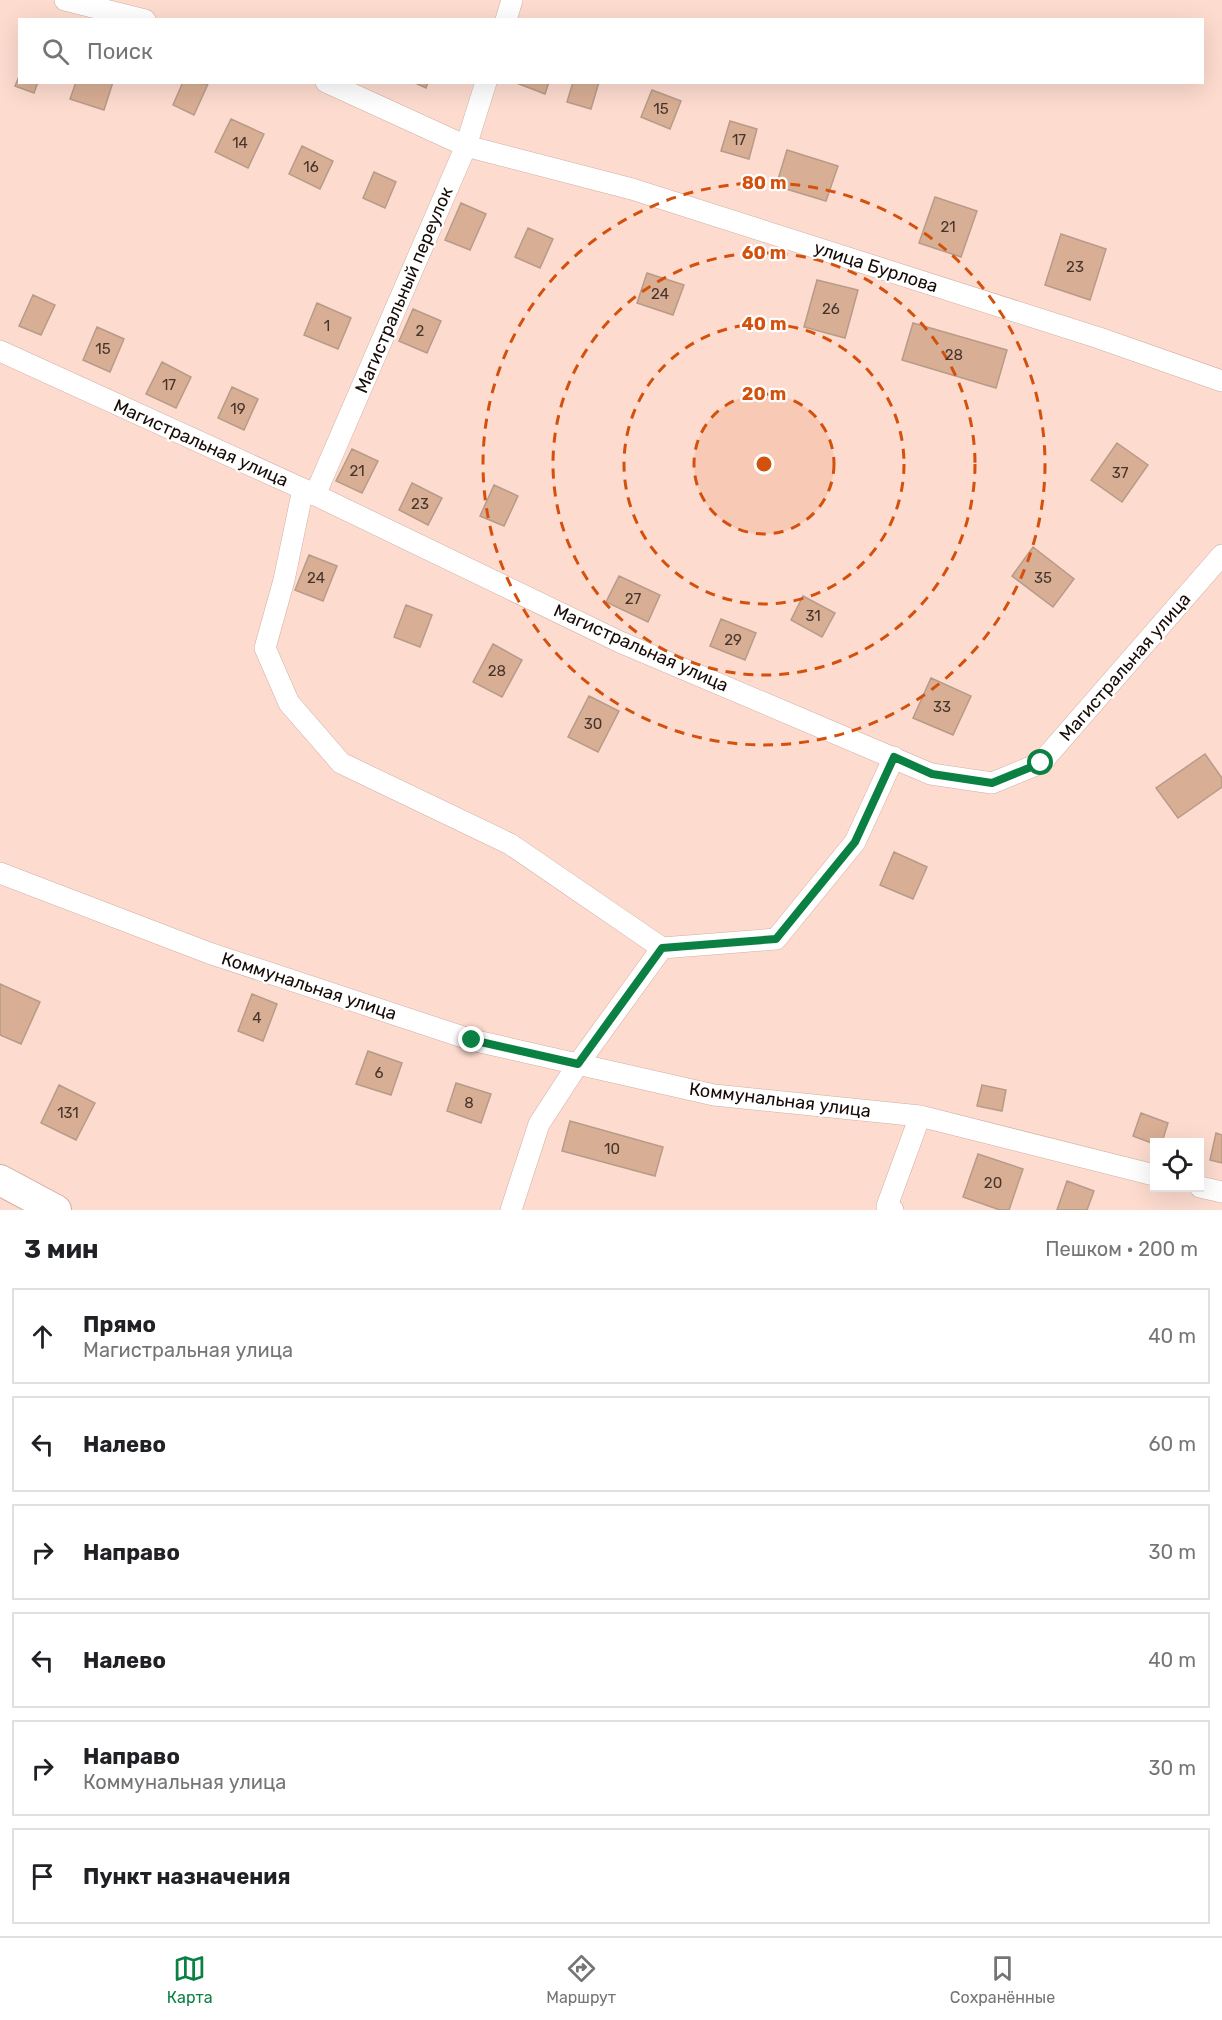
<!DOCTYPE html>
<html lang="ru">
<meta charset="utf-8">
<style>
:root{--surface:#fff;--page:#f2f2f2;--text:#202124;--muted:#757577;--line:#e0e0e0;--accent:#0b8043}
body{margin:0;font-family:Rubik,sans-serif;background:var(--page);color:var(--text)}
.controls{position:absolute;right:18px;bottom:18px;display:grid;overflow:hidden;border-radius:0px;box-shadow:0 6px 24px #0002}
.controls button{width:54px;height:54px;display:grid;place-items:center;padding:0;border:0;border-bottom:2px solid var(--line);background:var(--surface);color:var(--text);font:30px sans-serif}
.stop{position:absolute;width:18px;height:18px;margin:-14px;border:4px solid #0b8043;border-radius:50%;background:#fff}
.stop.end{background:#0b8043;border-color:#fff;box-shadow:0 2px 6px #0008}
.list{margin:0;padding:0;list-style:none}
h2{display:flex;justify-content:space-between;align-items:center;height:78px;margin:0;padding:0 24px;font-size:26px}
h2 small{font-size:20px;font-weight:400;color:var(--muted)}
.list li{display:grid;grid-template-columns:39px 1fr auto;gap:18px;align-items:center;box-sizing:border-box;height:96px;margin:0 12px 12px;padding:0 12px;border:2px solid var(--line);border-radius:0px}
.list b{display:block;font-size:22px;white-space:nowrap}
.list p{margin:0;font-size:20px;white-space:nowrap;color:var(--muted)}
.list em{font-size:20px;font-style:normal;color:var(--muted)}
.icon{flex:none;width:33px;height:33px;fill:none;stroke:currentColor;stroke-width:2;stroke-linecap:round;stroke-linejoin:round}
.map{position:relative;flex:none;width:1222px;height:1210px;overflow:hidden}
.search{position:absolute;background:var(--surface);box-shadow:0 6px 24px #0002;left:18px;right:18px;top:18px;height:66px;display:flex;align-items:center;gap:15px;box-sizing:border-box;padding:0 21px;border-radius:0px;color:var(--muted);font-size:22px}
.sheet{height:726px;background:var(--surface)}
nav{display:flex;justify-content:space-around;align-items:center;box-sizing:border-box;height:84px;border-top:2px solid var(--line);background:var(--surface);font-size:16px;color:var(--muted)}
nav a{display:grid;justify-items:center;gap:3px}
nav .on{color:var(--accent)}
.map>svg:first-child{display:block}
.building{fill:#d8ae94;stroke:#b79b89;stroke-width:1.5}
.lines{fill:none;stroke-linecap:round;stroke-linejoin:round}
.minor-casing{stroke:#d0afa3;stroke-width:22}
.secondary-casing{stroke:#d0afa3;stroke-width:32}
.minor{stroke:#fff;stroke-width:21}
.secondary{stroke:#fff;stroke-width:30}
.route{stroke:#0b8043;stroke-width:8}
.ring{fill:none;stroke:#d3510c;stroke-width:3;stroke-dasharray:10 8}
.labels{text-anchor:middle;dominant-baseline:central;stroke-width:4.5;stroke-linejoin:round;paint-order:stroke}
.number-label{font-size:15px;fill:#47342b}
.street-label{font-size:18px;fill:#170c08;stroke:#fff}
.centre{fill:#d3510c;stroke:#fff;stroke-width:3}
.ring-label{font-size:18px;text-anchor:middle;font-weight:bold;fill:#d3510c;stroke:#fff;stroke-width:4.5;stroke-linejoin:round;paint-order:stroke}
</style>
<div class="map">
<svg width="1222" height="1210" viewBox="0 0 1222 1210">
<rect width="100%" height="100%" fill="#fddbcf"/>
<path class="building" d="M20 74V82H38L34 93 15 86Z
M76 82H113L104 110 70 99Z
M183 82 208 84 194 115 173 105Z
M413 82H428L426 88Z
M514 82H549L545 94Z
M573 82H599L591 109 567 102Z
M652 90 681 101 670 129 641 117Z
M231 119 264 134 248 168 215 152Z
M730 121 757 129 749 159 721 151Z
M302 146 333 161 320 189 289 174Z
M787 150 838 166 826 201 776 186Z
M374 172 396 182 385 208 363 198Z
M935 197 977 211 961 257 919 243Z
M461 203 486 214 470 250 445 240Z
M528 228 553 239 540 268 515 257Z
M1061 234 1106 249 1090 300 1045 285Z
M647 273 684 285 673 315 637 303Z
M817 280 858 290 845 338 804 327Z
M33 295 55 305 41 335 19 326Z
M317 303 351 318 338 349 304 335Z
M413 309 441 321 427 353 399 341Z
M913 323 1007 350 996 388 902 360Z
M97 327 124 339 110 372 83 360Z
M162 362 191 377 176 408 146 394Z
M232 387 258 399 244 430 218 418Z
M1117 443 1148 465 1122 502 1091 480Z
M352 449 378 461 362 493 336 481Z
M412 483 442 498 428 525 399 510Z
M494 485 518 496 504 526 480 516Z
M1033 547 1074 579 1053 607 1012 576Z
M309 555 337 566 323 601 295 590Z
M619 576 660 595 648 622 606 602Z
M803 596 835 613 822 637 791 620Z
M406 605 432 615 420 647 394 637Z
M721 619 756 633 745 660 710 646Z
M493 644 522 660 502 697 473 682Z
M931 678 971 696 953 735 913 718Z
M589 696 619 711 598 752 568 737Z
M1205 754 1222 778V787L1178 818 1156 788Z
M894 852 927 867 913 899 880 885Z
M0 984 40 1002 21 1044 0 1035Z
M252 994 277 1004 263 1041 238 1031Z
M368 1051 402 1063 391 1095 356 1084Z
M456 1083 491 1094 481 1123 447 1111Z
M59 1085 95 1103 76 1140 41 1123Z
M982 1085 1006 1090 1002 1111 977 1106Z
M1141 1113 1168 1123 1162 1142 1154 1144 1133 1136Z
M570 1121 663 1147 655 1176 562 1151Z
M1216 1133 1222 1135V1163L1210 1160Z
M978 1154 1023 1169 1009 1210H1000L963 1197Z
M1067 1181 1094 1191 1087 1210H1057Z"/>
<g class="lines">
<defs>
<path id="minor" d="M65 0 145 20
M506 20 512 0
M326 82 466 146 632 189 1099 338 1222 381
M0 351 303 489 620 642 931 774 992 783 1041 763 1222 555
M303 489 284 580 265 648 289 703 341 763 510 844 662 948
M315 495 466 146 486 82
M0 873 209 953 472 1040 714 1095 920 1116 1154 1175
M1200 1187 1222 1192
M511 1210 539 1124 578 1064 662 948 776 939 855 842 894 757
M893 1210 887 1206 920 1116"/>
<path id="secondary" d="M0 1180 56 1210"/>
</defs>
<use href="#minor" class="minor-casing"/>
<use href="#secondary" class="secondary-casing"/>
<use href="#minor" class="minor"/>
<use href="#secondary" class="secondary"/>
</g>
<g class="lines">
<path class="route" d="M472 1040 578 1064 662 948 776 939 855 842 894 757 932 774 992 783 1041 763"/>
</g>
<circle cx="764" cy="464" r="70" fill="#d3510c" fill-opacity=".12"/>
<g class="ring">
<circle cx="764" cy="464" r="70"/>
<circle cx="764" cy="464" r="140"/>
<circle cx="764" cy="464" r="211"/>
<circle cx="764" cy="464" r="281"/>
</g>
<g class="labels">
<g class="number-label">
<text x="661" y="109">15</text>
<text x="739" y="140">17</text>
<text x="240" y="143">14</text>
<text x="311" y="167">16</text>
<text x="948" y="227">21</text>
<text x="1075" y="267">23</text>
<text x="660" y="294">24</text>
<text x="831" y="309">26</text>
<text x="327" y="326">1</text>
<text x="420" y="331">2</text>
<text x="103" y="349">15</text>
<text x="954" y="355">28</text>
<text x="169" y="385">17</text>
<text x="238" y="409">19</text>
<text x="357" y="471">21</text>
<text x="1120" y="473">37</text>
<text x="420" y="504">23</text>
<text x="316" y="578">24</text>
<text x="1043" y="578">35</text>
<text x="633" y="599">27</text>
<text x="813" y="616">31</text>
<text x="733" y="640">29</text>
<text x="497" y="671">28</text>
<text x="942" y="707">33</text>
<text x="593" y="724">30</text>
<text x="257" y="1018">4</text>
<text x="379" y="1073">6</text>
<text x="469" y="1103">8</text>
<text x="68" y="1113">131</text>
<text x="612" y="1149">10</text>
<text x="993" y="1183">20</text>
</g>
<g class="street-label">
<text transform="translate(876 267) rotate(18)">улица Бурлова</text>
<text transform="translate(404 290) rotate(-67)">Магистральный переулок</text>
<text transform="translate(201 443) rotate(24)">Магистральная улица</text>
<text transform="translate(641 648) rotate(24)">Магистральная улица</text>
<text transform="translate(1125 667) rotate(-49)">Магистральная улица</text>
<text transform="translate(309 986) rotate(18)">Коммунальная улица</text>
<text transform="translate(780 1100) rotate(7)">Коммунальная улица</text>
</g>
</g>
<circle cx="764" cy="464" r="9" class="centre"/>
<g class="ring-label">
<text x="764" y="189">80 m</text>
<text x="764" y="259">60 m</text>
<text x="764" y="330">40 m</text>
<text x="764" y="400">20 m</text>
</g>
</svg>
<div class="controls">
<button><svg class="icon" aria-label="locate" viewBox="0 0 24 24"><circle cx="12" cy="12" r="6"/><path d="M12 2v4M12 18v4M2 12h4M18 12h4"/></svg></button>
</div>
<div class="stop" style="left:1041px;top:763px"></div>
<div class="stop end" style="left:472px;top:1040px"></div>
<div class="search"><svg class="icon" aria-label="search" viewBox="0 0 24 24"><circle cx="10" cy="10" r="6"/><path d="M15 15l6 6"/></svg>Поиск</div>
</div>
<section class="sheet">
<h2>3 мин<small>Пешком · 200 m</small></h2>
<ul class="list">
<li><svg class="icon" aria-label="ahead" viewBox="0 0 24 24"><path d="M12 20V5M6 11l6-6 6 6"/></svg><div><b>Прямо</b><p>Магистральная улица</p></div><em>40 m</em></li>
<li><svg class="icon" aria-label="left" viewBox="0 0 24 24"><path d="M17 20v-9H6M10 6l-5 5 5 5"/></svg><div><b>Налево</b></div><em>60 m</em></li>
<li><svg class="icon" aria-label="right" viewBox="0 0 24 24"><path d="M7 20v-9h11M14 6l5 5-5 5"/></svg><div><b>Направо</b></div><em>30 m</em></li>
<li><svg class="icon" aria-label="left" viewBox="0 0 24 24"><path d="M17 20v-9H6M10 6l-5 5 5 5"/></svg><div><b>Налево</b></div><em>40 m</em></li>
<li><svg class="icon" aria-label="right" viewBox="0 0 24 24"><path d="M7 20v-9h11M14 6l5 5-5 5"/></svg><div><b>Направо</b><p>Коммунальная улица</p></div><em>30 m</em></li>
<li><svg class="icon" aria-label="arrive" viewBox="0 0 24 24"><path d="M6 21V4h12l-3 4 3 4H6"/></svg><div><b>Пункт назначения</b></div></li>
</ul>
</section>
<nav>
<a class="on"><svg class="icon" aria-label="map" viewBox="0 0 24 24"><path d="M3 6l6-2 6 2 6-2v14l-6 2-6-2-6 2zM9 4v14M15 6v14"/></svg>Карта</a>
<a><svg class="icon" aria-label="directions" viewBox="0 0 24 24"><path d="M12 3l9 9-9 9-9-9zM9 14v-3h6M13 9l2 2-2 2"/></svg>Маршрут</a>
<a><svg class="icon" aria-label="saved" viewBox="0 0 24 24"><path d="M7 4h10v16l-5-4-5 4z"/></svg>Сохранённые</a>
</nav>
